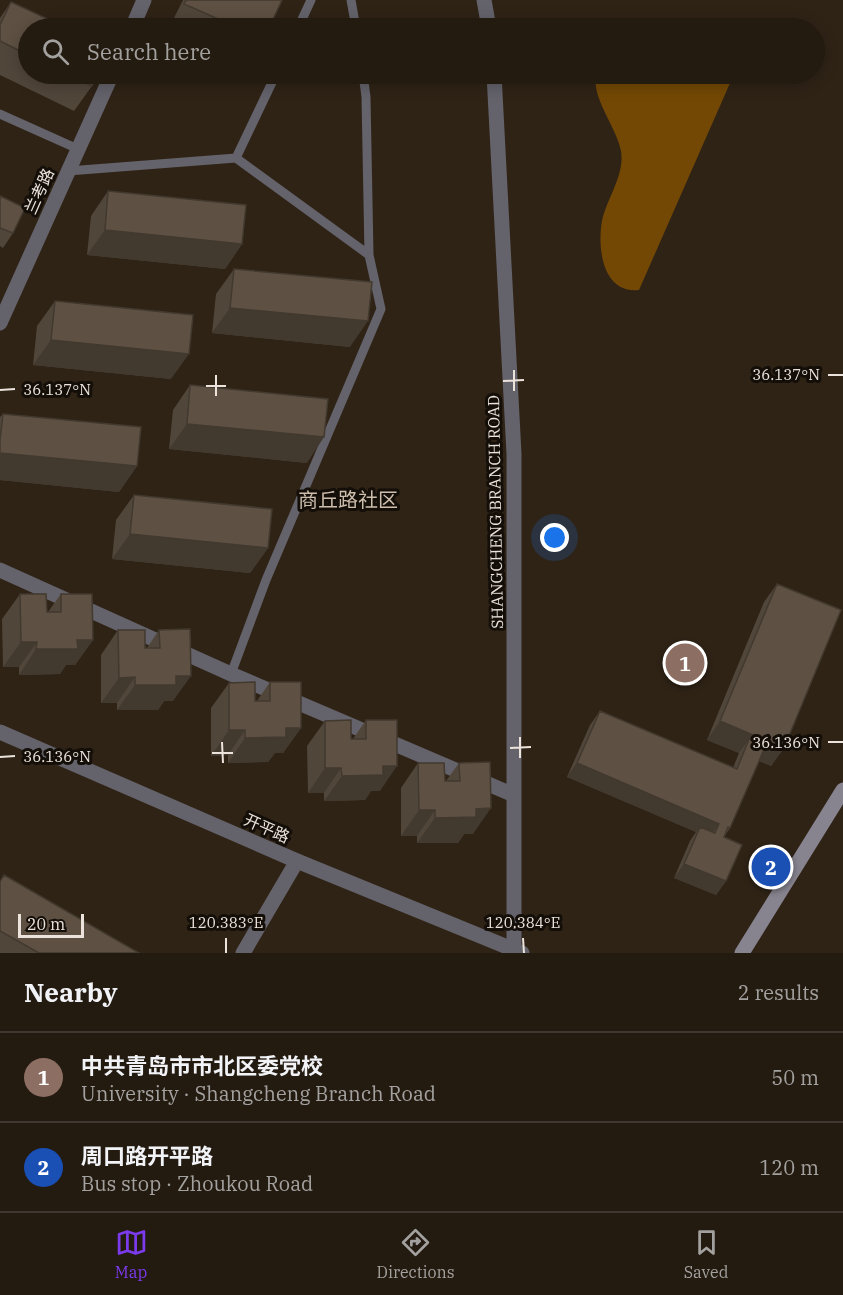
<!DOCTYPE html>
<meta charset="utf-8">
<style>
:root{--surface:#231a10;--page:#2b2319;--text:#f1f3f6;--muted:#a3a19f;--line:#403830;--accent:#7c3aed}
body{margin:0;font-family:"IBM Plex Serif","Noto Sans SC",serif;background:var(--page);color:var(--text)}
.scale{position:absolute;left:18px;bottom:15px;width:66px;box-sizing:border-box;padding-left:6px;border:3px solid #ece4dc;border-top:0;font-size:16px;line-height:21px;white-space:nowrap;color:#ece4dc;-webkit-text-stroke:4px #130e08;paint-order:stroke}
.you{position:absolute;left:555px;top:538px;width:21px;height:21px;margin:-15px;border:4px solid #fff;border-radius:50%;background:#1a73e8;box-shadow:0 0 0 9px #1a73e833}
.badge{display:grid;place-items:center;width:39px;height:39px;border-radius:50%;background:var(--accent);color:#fff;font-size:20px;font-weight:700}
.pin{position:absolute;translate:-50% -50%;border:3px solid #fff;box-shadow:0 2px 6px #0006}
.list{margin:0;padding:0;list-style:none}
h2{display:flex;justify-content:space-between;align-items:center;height:78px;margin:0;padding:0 24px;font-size:26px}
h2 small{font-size:20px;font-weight:400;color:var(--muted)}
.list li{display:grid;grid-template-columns:39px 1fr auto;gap:18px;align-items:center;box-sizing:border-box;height:90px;padding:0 24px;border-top:2px solid var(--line)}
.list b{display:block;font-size:22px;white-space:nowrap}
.list p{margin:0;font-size:20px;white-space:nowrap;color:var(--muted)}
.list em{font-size:20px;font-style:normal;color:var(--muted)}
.icon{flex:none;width:33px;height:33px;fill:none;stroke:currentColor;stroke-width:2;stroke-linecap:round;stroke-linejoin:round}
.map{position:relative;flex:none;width:843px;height:953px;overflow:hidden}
.search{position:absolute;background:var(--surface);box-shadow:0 3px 15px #0003;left:18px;right:18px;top:18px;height:66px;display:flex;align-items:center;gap:15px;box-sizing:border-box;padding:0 21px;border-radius:33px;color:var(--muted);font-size:22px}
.sheet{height:258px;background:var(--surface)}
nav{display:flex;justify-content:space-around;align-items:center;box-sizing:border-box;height:84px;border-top:2px solid var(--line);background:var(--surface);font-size:16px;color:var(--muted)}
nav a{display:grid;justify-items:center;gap:3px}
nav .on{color:var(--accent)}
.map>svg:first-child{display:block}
.water{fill:#734804}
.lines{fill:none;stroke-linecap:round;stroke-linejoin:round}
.service{stroke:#64626a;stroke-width:9}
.minor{stroke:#64626a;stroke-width:15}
.tertiary{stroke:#64626a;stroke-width:15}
.secondary{stroke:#878490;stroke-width:15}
.wall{fill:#51463a}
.shaded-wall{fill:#42392f}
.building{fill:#5e5143;stroke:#42392f;stroke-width:1.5}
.ticks{fill:none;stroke:#ece4dc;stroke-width:2}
.labels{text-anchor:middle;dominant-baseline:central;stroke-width:6;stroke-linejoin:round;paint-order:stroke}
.street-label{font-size:16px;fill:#ece4dc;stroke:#130e08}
.quarter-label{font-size:20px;fill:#ccbdac;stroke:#130e08}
.ticks-label{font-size:15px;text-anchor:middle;fill:#ece4dc;stroke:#130e08;stroke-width:6;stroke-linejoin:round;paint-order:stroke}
</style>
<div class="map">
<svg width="843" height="953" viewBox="0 0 843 953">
<rect width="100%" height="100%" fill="#2f2316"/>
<path class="water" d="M597 74H734L639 290C603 294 597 249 602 221 607 198 625 175 621 151 617 128 589 94 597 74Z"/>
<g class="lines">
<path class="service" d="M351 0 356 28
M298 28 311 0
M0 114 78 149
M236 158 276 74
M68 171 236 158 369 255
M231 674 266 580 381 309 369 255 366 97 363 74"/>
<path class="minor" d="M484 0 489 28
M132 28 144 0
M494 74 514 454V950
M0 323 112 74
M0 570 231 674 514 795
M243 953 297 861"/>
<path class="tertiary" d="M0 732 297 861 522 953"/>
<path class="secondary" d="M742 953 843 790"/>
</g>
<path class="wall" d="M183 0H282L269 28H197L174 18Z
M11 2 28 28V74H98L92 86 74 111 0 75V18Z
M108 191 242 244 225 269 87 255 91 216Z
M0 196 13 233 3 248 0 246Z
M234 269 350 347 212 333 216 294Z
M55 301 171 379 33 365 37 326Z
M190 385 307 463 169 449 173 410Z
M3 414 137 466 119 492 0 480V417Z
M134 495 268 548 250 573 112 559 116 520Z
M777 584 784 748 771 766 759 761 730 828 724 837 726 881 716 895 674 878 690 841 696 832 567 777 590 725 600 711 733 768 739 753 707 740 764 602Z
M20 594 47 612H48L61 594 93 640 75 665H66L60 674 19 675V667H3L2 619Z
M118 630 145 648H147L159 630 173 701H164L158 710H117V703H101V655Z
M270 682 301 728 283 753H275L268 762 228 763V755L211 756V708L229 683 255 701H257Z
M366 720 380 791H371L365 800 324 801V793H308L307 746 325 721 351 739H353Z
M418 763 445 781H446L459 763 473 834H464L458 843H417V836H401V788Z
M4 875 139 953H0V881Z"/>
<path class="shaded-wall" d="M105 230 242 244 225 269 87 255Z
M230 308 368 321 350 347 212 333Z
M51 340 189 354 171 379 33 365Z
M187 424 324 437 307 463 169 449Z
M0 453 137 466 119 492 0 480Z
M130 534 268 548 250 573 112 559Z
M77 640H93L75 665H66L60 674 19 675 36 649Z
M21 642H37L19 667H3Z
M176 676H191L173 701H164L158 710H117L135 685Z
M135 677 117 703H101L119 678Z
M720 721 784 748 771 766 743 754 749 739 739 753 707 740Z
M286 728H301L283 753H275L268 762 228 763 245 738Z
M229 730H245L228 755 211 756Z
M577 763 719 824 709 838 700 827 696 832 567 777Z
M383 766H397L380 791H371L365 800 324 801 342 776Z
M325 768H341L324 793H308Z
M491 808 473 834H464L458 843H417L435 818 476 809Z
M419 810H435L417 836H401Z
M684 864 726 881 716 895 674 878Z"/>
<path class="building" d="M186 0H282L269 28H255L236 20 234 26 184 4Z
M11 2 50 20 46 28H47H28V55L0 41V25Z
M66 74H98L92 86Z
M108 191 246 205 242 244 105 230Z
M0 196 25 208 13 233 0 228Z
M234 269 372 282 368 321 230 308Z
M55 301 193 315 189 354 51 340Z
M190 385 328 399 324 437 187 424Z
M3 414 141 427 137 466 0 453V440Z
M134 495 272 509 268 548 130 534Z
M777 584 841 610 784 748 720 721Z
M20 594H46L47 612H61V594H92L93 640H77L78 649H36L37 642H21Z
M190 629 191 676H176V685H135V677L119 678 118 630H145V648H160L159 630Z
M255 682V701H270V682H301V728H286V737L245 738V730H229V683Z
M600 711 737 769 749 739 766 745 730 828 728 827 724 837 742 845 726 881 684 864 700 827 715 833 719 824 577 763Z
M351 720V739H366V720H397V766H383V775L342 776 341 768H325V721Z
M490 762 491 808 476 809V817L435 818V810H419L418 763H444L445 781H460L459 763Z
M4 875 139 953H39L0 931V882Z"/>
<path class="ticks" d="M514 370V391M216 375V396M828 375H843M503 381 524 380M206 386H226M0 390 15 389M520 737V758M222 742 223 763M828 742H843M510 748 531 747M212 753H233M0 757 15 756M226 938V953M523 938 524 953"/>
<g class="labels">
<g class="street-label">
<text transform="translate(39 191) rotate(-66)">兰考路</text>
<text transform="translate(495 512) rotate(-91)">SHANGCHENG BRANCH ROAD</text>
<text transform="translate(267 828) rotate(24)">开平路</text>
</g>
<g class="quarter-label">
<text x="348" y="499">商丘路社区</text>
</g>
</g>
<g class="ticks-label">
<text x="786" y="380">36.137°N</text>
<text x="57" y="395">36.137°N</text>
<text x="786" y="748">36.136°N</text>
<text x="57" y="762">36.136°N</text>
<text x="226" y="928">120.383°E</text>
<text x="523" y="928">120.384°E</text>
</g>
</svg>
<div class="scale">20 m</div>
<div class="you"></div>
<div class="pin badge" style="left:685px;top:663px;background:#8d6e63">1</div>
<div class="pin badge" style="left:771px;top:867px;background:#1a4fb4">2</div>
<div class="search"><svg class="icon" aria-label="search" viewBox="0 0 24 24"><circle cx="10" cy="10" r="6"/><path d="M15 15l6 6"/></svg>Search here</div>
</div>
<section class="sheet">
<h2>Nearby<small>2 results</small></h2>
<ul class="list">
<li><span class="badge" style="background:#8d6e63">1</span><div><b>中共青岛市市北区委党校</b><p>University · Shangcheng Branch Road</p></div><em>50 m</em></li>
<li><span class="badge" style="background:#1a4fb4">2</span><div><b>周口路开平路</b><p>Bus stop · Zhoukou Road</p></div><em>120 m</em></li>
</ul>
</section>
<nav>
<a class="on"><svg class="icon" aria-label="map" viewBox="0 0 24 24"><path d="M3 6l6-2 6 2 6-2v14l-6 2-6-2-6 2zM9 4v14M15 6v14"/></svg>Map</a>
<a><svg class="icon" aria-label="directions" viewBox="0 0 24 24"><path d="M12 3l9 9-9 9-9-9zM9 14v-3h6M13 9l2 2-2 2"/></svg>Directions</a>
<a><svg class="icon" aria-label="saved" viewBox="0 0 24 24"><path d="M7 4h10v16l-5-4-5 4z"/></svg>Saved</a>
</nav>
